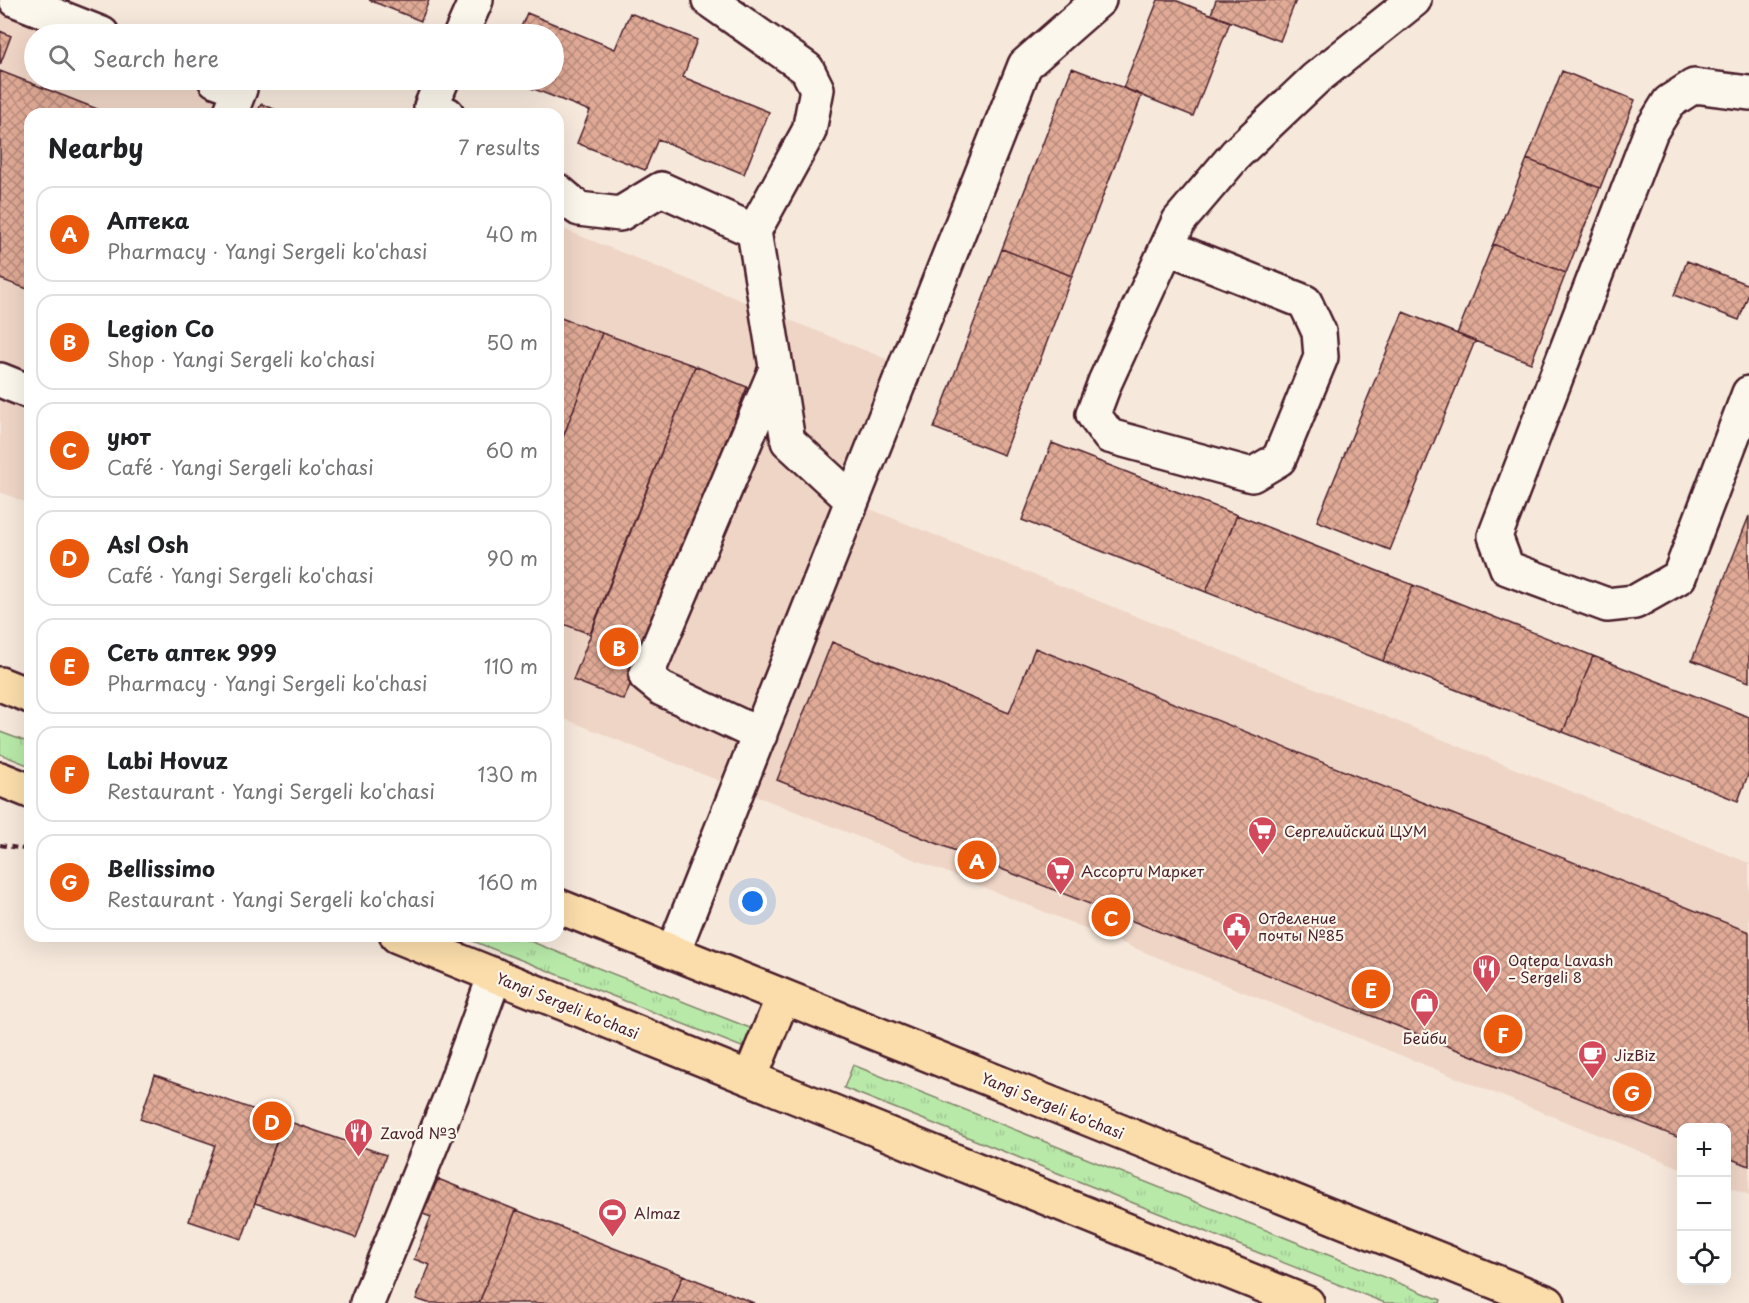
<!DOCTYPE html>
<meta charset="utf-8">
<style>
:root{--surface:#fff;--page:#f2f2f2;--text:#202124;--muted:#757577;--line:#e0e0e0;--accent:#ea580c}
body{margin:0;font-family:"Playpen Sans",sans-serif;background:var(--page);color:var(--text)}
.controls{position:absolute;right:18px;bottom:18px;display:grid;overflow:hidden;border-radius:12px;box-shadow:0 6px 24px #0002}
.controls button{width:54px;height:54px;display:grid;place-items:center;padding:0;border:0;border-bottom:2px solid var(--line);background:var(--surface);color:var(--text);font:30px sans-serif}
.you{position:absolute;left:753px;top:902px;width:21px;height:21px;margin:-15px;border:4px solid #fff;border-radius:50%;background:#1a73e8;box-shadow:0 0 0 9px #1a73e833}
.badge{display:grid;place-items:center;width:39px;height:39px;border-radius:50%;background:var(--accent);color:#fff;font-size:20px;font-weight:700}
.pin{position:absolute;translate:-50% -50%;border:3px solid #fff;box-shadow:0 2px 6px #0006}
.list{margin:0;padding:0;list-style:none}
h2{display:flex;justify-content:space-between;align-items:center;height:78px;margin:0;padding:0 24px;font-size:26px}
h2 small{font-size:20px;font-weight:400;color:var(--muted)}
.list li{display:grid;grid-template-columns:39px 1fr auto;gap:18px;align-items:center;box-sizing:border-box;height:96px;margin:0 12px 12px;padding:0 12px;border:2px solid var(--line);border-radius:18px}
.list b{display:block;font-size:22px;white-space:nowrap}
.list p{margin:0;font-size:20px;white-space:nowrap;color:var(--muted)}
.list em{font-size:20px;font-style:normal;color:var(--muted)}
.icon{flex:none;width:33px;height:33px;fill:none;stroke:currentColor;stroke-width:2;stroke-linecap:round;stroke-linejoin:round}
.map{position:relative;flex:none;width:1749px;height:1303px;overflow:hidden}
.search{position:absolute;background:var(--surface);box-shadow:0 6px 24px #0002;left:24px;top:24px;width:540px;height:66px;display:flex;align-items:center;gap:15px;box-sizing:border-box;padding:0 21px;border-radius:33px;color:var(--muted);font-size:22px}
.panel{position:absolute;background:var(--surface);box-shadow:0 6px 24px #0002;left:24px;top:108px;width:540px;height:834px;border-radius:18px}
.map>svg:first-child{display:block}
.built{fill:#efd5c6}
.grass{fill:url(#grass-tufts);stroke:#81846a;stroke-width:1.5}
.building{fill:url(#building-cross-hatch);stroke:#4a1f2b;stroke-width:1.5}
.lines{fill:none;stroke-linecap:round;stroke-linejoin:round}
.minor-casing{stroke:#4a1f2b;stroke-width:38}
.major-casing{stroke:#4a1f2b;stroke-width:38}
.path{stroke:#4a1f2b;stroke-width:4;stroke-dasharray:6 4.5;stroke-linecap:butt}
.minor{stroke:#fbf7ec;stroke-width:33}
.major{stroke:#fbddab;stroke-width:33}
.labels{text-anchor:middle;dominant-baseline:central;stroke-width:4.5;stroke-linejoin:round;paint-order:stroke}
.poi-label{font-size:15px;fill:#4a1f2b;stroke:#fbf7ec;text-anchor:start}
.street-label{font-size:15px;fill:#4a1f2b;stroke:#fbf7ec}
</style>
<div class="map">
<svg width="1749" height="1303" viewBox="0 0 1749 1303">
<defs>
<pattern id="grass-tufts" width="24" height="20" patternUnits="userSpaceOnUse" patternTransform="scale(1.5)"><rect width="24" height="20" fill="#b8e9a9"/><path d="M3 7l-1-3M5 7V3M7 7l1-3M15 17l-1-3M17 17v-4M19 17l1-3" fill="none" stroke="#a0c792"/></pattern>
<pattern id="building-cross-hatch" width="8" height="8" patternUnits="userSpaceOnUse" patternTransform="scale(1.5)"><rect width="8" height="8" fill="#e0aa96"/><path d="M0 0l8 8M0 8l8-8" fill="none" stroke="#b88a7b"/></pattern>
</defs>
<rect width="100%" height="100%" fill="#f6e8db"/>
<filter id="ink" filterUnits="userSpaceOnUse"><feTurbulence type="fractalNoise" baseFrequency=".0167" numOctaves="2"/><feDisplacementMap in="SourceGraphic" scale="12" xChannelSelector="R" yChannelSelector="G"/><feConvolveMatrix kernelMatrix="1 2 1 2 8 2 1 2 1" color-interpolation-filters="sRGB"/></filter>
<g filter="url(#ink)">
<path class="built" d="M0 2 80 34H34V80H192L278 114H30V504L0 492Z
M558 227 899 364 845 499 1749 863V1195L1727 1186 1726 1128H1682L1681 1168 558 716Z"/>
<path class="grass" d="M0 732 30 743V766L0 754Z
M460 936H517L755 1030 747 1049Z
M853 1065 1441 1300 1440 1303H1385L844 1088Z"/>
<path class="building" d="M369 0H429L421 21Z
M1158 0H1175L1230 22 1193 116 1123 88Z
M1216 0H1296L1280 41 1211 14Z
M527 13 615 49 630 13 697 40 683 77 769 112 744 174 658 139 645 170 577 143 590 111 511 80H554V34H518Z
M0 31 11 36 0 65Z
M1072 68 1142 95 1072 276 1002 249Z
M0 71 110 114H30V290L0 279Z
M1562 71 1635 100 1600 188 1527 159Z
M261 104 287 114H257Z
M1527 159 1600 188 1566 273 1493 244Z
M1493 244 1566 273 1531 363 1457 334Z
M1002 249 1072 276 1004 455 934 428Z
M1687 261 1749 285V293L1739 320 1674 295Z
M1403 312 1475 341 1390 550 1317 521Z
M558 317 602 333 558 451Z
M602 333 695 366 590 634 558 622V451Z
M695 366 747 387 624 700 573 680Z
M1052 443 1237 515 1206 592 1022 520Z
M1237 515 1413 585 1383 661 1206 592Z
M1749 516V682L1692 660Z
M1413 585 1593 656 1563 732 1383 661Z
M832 642 1009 713 1035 648 1749 932V1166L1726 1157V1128H1682V1139L777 780Z
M1593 656 1749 717V772L1738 801 1563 732Z
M155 1075 284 1120 242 1239 189 1221 215 1145 140 1119Z
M284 1120 386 1155 356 1238 255 1203Z
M438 1179 516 1210 479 1303H428L416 1299 430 1265 414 1259 431 1217 423 1214Z
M516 1210 683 1275 672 1303H479Z
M683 1275 754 1303H672Z"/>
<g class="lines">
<defs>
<path id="minor" d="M16 0 102 34
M709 0 807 69 817 89 809 131 754 231
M461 34 476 0
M215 80 240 89 230 114
M442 80 431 107 447 114
M1749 93 1694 86 1669 102 1651 131 1495 536 1507 568 1607 605 1635 602 1679 577 1749 393
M558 191 579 209 620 214 661 189 754 231 788 441 852 500
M1167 247 1305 302 1319 332 1321 357 1279 459 1252 475 1109 436 1093 414 1105 382 1179 221 1236 154 1315 79 1414 0
M0 380 30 392
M760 735 662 689 646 676 776 369
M673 952 1025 65 1099 0
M367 1303 451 1096 495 975"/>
<path id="major" d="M0 684 30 696
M0 779 30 791
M558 906 1548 1303
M397 936 1307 1303
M750 1078 783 997"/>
</defs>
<use href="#minor" class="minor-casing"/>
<use href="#major" class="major-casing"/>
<path class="path" d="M0 845 30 850"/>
<use href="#minor" class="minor"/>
<use href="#major" class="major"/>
</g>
</g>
<defs>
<symbol id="supermarket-pin" viewBox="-11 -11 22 30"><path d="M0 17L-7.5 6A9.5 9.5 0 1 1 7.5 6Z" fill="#d1495b" stroke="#fbf7ec"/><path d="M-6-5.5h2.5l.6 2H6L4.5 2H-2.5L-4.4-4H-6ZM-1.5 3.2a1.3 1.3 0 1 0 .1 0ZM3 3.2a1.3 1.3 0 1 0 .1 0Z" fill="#fff"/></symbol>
<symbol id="civic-pin" viewBox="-11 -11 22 30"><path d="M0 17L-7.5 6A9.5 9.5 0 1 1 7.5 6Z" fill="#d1495b" stroke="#fbf7ec"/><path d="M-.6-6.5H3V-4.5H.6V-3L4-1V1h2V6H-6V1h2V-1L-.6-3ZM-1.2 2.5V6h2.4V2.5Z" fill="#fff"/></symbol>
<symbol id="restaurant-pin" viewBox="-11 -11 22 30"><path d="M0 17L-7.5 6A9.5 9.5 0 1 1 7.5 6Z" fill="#d1495b" stroke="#fbf7ec"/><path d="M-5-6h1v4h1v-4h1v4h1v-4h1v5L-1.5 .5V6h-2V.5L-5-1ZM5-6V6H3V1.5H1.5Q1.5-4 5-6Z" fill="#fff"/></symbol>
<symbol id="shop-pin" viewBox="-11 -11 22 30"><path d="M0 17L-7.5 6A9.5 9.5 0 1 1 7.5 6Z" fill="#d1495b" stroke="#fbf7ec"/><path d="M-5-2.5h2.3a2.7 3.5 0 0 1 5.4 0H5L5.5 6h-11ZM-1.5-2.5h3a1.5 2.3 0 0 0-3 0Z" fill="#fff"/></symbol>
<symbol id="cafe-pin" viewBox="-11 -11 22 30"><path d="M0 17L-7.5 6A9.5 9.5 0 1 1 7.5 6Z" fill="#d1495b" stroke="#fbf7ec"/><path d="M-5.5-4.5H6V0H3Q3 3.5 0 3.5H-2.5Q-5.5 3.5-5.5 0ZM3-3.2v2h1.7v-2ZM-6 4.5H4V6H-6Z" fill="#fff"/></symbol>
<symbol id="stadium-pin" viewBox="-11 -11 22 30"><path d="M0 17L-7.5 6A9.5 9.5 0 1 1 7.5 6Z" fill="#d1495b" stroke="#fbf7ec"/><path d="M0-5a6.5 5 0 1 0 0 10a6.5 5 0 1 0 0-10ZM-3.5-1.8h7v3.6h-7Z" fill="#fff"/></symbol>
</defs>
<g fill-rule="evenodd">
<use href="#supermarket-pin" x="1246" y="814" width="33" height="45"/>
<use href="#supermarket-pin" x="1044" y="854" width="33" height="45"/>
<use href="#civic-pin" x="1220" y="910" width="33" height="45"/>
<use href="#restaurant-pin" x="1470" y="952" width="33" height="45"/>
<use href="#shop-pin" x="1408" y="986" width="33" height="45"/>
<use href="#cafe-pin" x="1576" y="1038" width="33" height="45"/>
<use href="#restaurant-pin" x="342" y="1116" width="33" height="45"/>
<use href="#stadium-pin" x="596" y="1196" width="33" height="45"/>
</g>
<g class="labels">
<g class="poi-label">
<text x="1284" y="830">Сергелийский ЦУМ</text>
<text x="1081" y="870">Ассорти Маркет</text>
<text x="1258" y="917">Отделение<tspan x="1258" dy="17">почты №85</tspan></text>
<text x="1508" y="959">Oqtepa Lavash<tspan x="1508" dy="17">– Sergeli 8</tspan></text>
<text x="1425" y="1037" text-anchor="middle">Бейби</text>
<text x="1614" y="1054">JizBiz</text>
<text x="380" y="1132">Zavod №3</text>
<text x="634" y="1212">Almaz</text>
</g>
<g class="street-label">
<text transform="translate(568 1005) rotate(22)">Yangi Sergeli ko'chasi</text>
<text transform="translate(1053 1105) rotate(22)">Yangi Sergeli ko'chasi</text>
</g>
</g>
</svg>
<div class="controls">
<button>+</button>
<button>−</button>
<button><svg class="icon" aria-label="locate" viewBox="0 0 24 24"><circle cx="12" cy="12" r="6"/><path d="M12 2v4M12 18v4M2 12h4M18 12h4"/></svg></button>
</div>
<div class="you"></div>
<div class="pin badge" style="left:977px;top:860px">A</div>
<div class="pin badge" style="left:619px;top:647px">B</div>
<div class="pin badge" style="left:1111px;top:917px">C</div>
<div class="pin badge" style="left:272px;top:1121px">D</div>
<div class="pin badge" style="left:1371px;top:989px">E</div>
<div class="pin badge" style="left:1503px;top:1034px">F</div>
<div class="pin badge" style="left:1632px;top:1092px">G</div>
<div class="search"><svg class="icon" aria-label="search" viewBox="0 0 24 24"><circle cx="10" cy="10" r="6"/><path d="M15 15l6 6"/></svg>Search here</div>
<section class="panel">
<h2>Nearby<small>7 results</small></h2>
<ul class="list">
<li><span class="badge">A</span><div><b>Аптека</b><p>Pharmacy · Yangi Sergeli ko'chasi</p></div><em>40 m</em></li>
<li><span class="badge">B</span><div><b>Legion Co</b><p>Shop · Yangi Sergeli ko'chasi</p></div><em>50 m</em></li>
<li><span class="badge">C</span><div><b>уют</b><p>Café · Yangi Sergeli ko'chasi</p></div><em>60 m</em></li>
<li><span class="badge">D</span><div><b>Asl Osh</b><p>Café · Yangi Sergeli ko'chasi</p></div><em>90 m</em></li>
<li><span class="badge">E</span><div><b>Сеть аптек 999</b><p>Pharmacy · Yangi Sergeli ko'chasi</p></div><em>110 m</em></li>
<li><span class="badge">F</span><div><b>Labi Hovuz</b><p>Restaurant · Yangi Sergeli ko'chasi</p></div><em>130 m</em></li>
<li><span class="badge">G</span><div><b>Bellissimo</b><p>Restaurant · Yangi Sergeli ko'chasi</p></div><em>160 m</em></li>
</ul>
</section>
</div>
